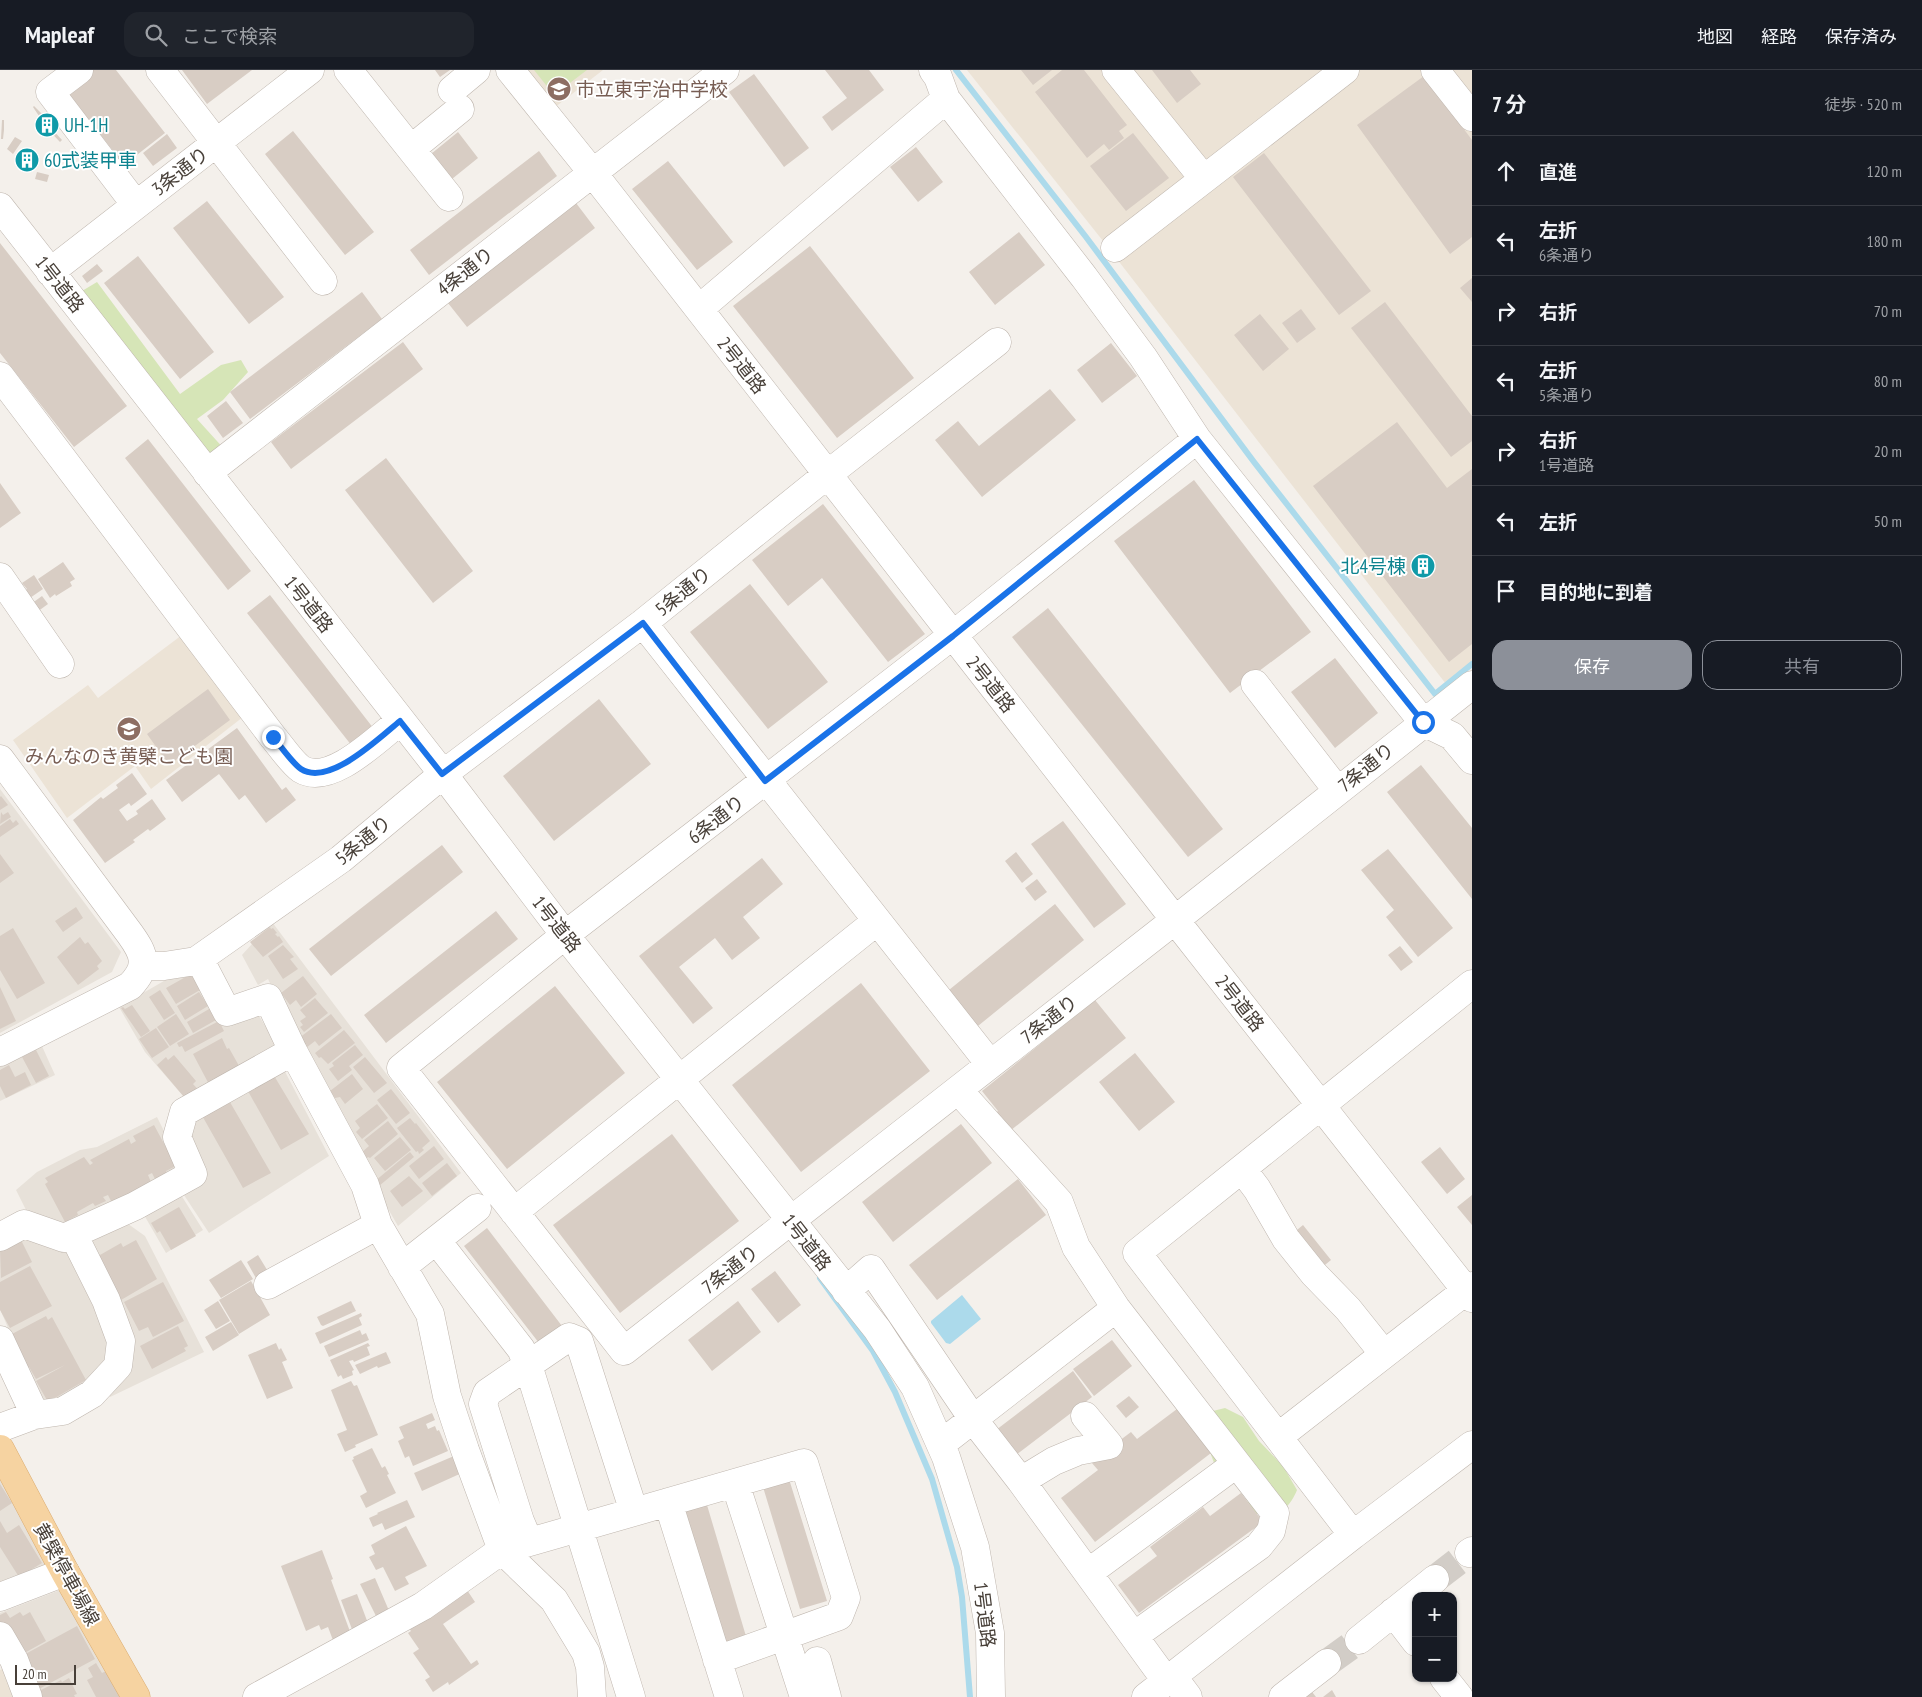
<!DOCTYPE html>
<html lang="ja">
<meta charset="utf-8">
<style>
:root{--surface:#171b24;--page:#20242c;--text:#f1f3f6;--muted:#9ea1a6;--line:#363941;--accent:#8c9099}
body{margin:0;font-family:"PT Sans Narrow","Noto Sans JP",sans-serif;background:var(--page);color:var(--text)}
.controls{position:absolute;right:15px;bottom:15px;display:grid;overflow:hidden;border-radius:10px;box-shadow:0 1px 4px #0004}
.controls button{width:45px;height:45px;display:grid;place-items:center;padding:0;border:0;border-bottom:1px solid var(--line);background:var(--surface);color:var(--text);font:25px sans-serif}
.scale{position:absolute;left:15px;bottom:12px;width:61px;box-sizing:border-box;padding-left:5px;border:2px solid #484039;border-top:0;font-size:14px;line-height:18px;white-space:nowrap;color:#484039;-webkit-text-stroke:4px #fff;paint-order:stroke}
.stop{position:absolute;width:15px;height:15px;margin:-11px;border:4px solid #1a73e8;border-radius:50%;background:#fff}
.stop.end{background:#1a73e8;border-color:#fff;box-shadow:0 1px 5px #0008}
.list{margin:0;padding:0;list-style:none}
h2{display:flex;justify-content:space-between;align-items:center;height:65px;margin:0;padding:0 20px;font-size:21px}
h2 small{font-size:16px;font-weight:400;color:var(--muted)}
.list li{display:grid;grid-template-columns:32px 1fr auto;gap:15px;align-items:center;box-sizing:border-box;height:70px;padding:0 20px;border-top:1px solid var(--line)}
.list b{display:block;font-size:19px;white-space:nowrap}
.list p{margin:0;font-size:16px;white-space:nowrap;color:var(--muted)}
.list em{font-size:16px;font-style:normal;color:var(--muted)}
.actions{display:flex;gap:10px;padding:15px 20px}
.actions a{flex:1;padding:11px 0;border:1px solid var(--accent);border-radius:15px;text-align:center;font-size:18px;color:var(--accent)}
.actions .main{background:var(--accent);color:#fff}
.icon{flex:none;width:28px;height:28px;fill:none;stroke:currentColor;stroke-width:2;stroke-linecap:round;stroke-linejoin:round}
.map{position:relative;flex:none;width:1472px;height:1627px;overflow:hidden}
header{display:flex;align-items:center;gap:30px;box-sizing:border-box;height:70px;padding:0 25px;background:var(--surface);border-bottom:1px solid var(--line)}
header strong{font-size:24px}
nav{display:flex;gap:28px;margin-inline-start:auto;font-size:18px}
.search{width:350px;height:45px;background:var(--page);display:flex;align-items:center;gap:12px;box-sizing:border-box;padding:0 18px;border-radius:15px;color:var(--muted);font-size:19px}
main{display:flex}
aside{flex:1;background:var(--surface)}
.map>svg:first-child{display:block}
.residential{fill:#e7e1d9}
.education{fill:#ece3d6}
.green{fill:#d6e5b7}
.water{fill:#acdaeb}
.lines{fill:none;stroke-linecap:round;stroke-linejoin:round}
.stream{stroke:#acdaeb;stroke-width:6}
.building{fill:#d8cdc4}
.minor-tunnel{stroke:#d2cdc7;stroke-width:28;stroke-dasharray:28 14;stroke-linecap:butt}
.minor-casing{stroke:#bfb6ae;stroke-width:29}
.major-casing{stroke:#dbad72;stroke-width:29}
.minor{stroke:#fff;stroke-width:28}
.major{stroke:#f6d3a1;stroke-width:28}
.route{stroke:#1a73e8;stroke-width:6}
.labels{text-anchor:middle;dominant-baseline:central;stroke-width:4;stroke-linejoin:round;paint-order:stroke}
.education-label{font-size:19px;fill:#785e54;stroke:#fff;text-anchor:start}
.culture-label{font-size:19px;fill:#0d838f;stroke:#fff;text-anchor:start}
.street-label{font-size:19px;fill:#484039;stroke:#fff}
</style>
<header>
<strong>Mapleaf</strong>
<div class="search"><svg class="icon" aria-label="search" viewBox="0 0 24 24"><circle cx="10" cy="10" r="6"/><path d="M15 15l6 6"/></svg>ここで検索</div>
<nav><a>地図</a><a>経路</a><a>保存済み</a></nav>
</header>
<main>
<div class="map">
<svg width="1472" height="1627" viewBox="0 0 1472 1627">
<rect width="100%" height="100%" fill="#f4f0eb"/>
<path class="residential" d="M0 719 121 882 112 902 0 963Z
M272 852 461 1103 398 1156 339 1054 268 909 258 915 242 885Z
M188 897 249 943 259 946 279 978 190 1034 145 982 119 937Z
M41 974 55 1005 0 1031V994Z
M280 992 329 1086 209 1163 180 1119 181 1067 188 1043Z
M157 1047 183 1099 66 1158 30 1148 16 1120 37 1102 80 1080 97 1077Z
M176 1117 203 1160 166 1183 140 1138Z
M124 1151 145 1166 204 1282 110 1327 105 1315 122 1294 81 1173Z
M24 1164 66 1176 112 1264 108 1291 92 1315 42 1338 0 1239V1176Z
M0 1403 51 1499 0 1518Z
M60 1520 123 1627H32L0 1559V1543Z"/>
<path class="education" d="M525 0H603L554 38Z
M967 0H1472V595L1446 614 1103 171Z
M182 565 243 647 151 719 135 696 67 748 13 670 88 615 98 628Z
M12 1594 22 1627H0V1600Z"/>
<path class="green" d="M534 0H587L554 25Z
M97 212 180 324 221 295 241 290 248 302 223 330 197 349 226 381 208 394 82 221Z
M1225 1338 1243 1347 1259 1371 1283 1396 1297 1420C1288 1442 1277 1445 1254 1444L1242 1420 1240 1404 1216 1398 1205 1369 1209 1342Z"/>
<path class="water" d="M962 1225 981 1249 950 1274 946 1273 931 1253V1251Z"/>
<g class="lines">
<path class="stream" d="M956 0 1086 167 1254 392 1435 624 1472 594
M820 1208 873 1281 895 1322 932 1409 957 1497 962 1527 970 1627"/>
</g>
<path class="building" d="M82 0H116L165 63 124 95 62 15Z
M182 0H252L207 34Z
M435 0H450L440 7Z
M825 0H869L884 20 832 61 822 47 847 28Z
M1021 0H1052L1033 15Z
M1062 0H1084L1127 55 1119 61 1124 68 1109 80 1104 74 1087 88 1035 22Z
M1152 0H1190L1201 14 1177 33Z
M754 4 809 78 784 97 729 22Z
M1424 6 1472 70V167L1450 184 1357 55Z
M34 36 51 53V58L62 70 60 72 39 50V46L33 37Z
M2 50H4V60L3 69H1Z
M293 61 374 162 345 185 265 84Z
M458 62 478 88 452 109 431 84Z
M1133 63 1169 108 1126 141 1090 96Z
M167 64 177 78 153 96 143 83Z
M15 67 22 71 13 84 7 79Z
M916 77 943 112 918 132 890 97Z
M539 81 557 106 429 205 410 180Z
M1264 83 1371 221 1339 245 1233 107Z
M33 85 35 92 21 95 19 88Z
M668 91 733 172 697 200 632 119Z
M37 102 49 105 47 112 35 109Z
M207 131 284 227 249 254 173 158Z
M576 133 595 158 467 257 448 233Z
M1019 162 1045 195 995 235 969 202Z
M0 173 127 336 74 377 0 283Z
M810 176 914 308 837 368 733 236Z
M138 186 214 282 180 309 104 213Z
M97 194 103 201 87 213 82 206Z
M1472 208V232L1460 218Z
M362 222 382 249 250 349 230 322Z
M1385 232 1472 346V371L1451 387 1351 258Z
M1301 239 1316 259 1297 273 1282 253Z
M1260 244 1289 279 1263 301 1234 265Z
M403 272 423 299 291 399 271 372Z
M1111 273 1137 306 1102 333 1077 300Z
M1050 319 1076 350 982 427 935 370 958 351 979 376Z
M226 331 243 353 223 368 207 346Z
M1397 352 1447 418 1472 399V574L1449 592 1313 416Z
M148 369 251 501 228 520 125 388Z
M386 388 473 501 433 533 345 420Z
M1194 410 1311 562 1230 623 1114 471Z
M0 413 21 443 0 458Z
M823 434 925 564 888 592 822 508 788 536 752 490Z
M63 492 75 509 70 512 72 516 56 526 55 524 50 528 38 509Z
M34 505 43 519 27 530 22 522 27 519 22 513Z
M750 514 828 612 768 659 690 562Z
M270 525 374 659 352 676 247 543Z
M42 526 48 534 37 542 31 534Z
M1048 538 1223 759 1188 787 1012 567Z
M1335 588 1378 643 1335 678 1291 622Z
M208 619 230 650 169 695 147 664Z
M599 629 651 694 554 771 503 706Z
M237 658 282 720 286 717 296 730 266 753 245 725 239 730 219 704 182 732 166 710Z
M1421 695 1472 758V829L1387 722Z
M132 703 147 724 131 736 129 733 119 740 127 751 138 744 136 741 152 729 166 749 150 761 148 759 133 770 135 772 105 793 73 750 101 727 103 729 118 718 116 715Z
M1 726 8 735 0 740V727Z
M1 742 3 745 8 742 11 747 0 754Z
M10 749 13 753 16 750 19 754 0 767V756Z
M1063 751 1126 834 1094 858 1031 774Z
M442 775 463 802 331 906 309 879Z
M1388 779 1453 858 1418 887 1386 847 1394 840 1361 800Z
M1016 782 1033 804 1022 813 1005 791Z
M0 784 14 803 0 813Z
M762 788 783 814 743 847 760 868 732 890 715 868 679 897 713 938 693 954 639 886Z
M1037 809 1047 822 1035 831 1025 818Z
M1055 834 1084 870 973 960 944 924Z
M76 837 83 848 63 862 55 851Z
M496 841 518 869 386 973 364 945Z
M270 857 271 859 273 858 277 863 275 864 278 867 279 866 283 872 263 887 250 872Z
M13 858 45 913 17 929 0 900V866Z
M80 867 85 874 88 872 102 891 97 896 99 899 78 915 57 887Z
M283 875 294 887 290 889 298 899 283 909 268 886Z
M1400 876 1413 892 1401 901 1388 885Z
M191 904 200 920 176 934 166 918Z
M303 906 317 924 301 937 296 930 290 935 281 923Z
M861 913 930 1001 801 1102 732 1015Z
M555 916 625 1003 507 1099 437 1012Z
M0 917 16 951 0 959Z
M160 920 175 943 164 950 149 927Z
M199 922 208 936 185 950 177 936Z
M315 928 328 943 304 962 300 957 303 955 300 951 306 947 300 940Z
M1095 930 1126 968 1005 1065 990 1047 998 1041 982 1021Z
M132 935 150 961 141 967 121 938 123 937 125 939Z
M209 939 216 950 193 963 187 952Z
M176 944 189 964 170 976 157 957Z
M331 944 342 958 319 976 315 971 306 978 299 968Z
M219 951 224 961 185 982 182 976 179 977 177 973Z
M156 958 169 977 152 988 139 969Z
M344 960 355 973 328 994 321 987 319 988 315 983Z
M222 968 227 979 229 978 243 1003 212 1020 193 984Z
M355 975 363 985 349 996 352 1000 338 1011 329 999 334 996 332 993Z
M36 980 49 1006 36 1013 22 987Z
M1135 983 1175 1032 1139 1061 1099 1012Z
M174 985 196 1011 193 1014 202 1024 190 1034 157 995 166 987 168 990Z
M365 987 387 1013 374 1023 353 997Z
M9 995 15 1007 25 1002 31 1015 6 1028 0 1016V1000Z
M270 999 309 1064 281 1080 244 1014Z
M352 1004 363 1019 345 1034 340 1027 335 1028 330 1021Z
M391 1019 410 1043 396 1054 377 1030Z
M227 1027 271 1103 243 1118 200 1042Z
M377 1034 388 1048 362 1069 356 1062 360 1058 355 1051Z
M410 1048 415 1054 416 1053 430 1071 422 1078 424 1080 419 1084 418 1081 416 1082 397 1058Z
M388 1051 398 1064 370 1088 368 1087 366 1089 361 1083 369 1076 364 1070Z
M961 1054 992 1093 893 1172 862 1132Z
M154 1055 176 1096 166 1101 168 1105 156 1111 152 1103 148 1105 151 1112 112 1133 108 1125 103 1127 106 1131 95 1136 93 1133 77 1142 78 1145 65 1152 45 1114 48 1112 45 1108 84 1087 90 1095 93 1093 90 1090 129 1069 131 1074 136 1071 133 1066Z
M672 1064 739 1151 620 1243 553 1155Z
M400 1067 411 1080 385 1101 374 1088Z
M434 1076 444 1089 419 1109 409 1096Z
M1440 1077 1465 1109 1447 1124 1421 1092Z
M410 1082 414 1087 379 1116 375 1111Z
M447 1093 457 1106 432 1126 422 1113Z
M409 1106 423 1121 402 1137 390 1121Z
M1018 1109 1046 1145 937 1230 909 1195Z
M1472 1125V1155L1457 1137Z
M179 1137 196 1166 171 1180 160 1161 157 1163 151 1153Z
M1303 1155 1331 1190 1309 1208 1286 1169Z
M487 1158 562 1256 539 1273 464 1176Z
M21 1170 32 1192 1 1208 0 1180Z
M136 1170 157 1209 121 1230 115 1219 93 1189 121 1173 123 1177Z
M258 1185 269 1203 257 1210 247 1192Z
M241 1190 253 1209 221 1228 209 1210Z
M30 1196 52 1236 10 1258 0 1240V1212Z
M775 1201 801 1235 778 1253 751 1219Z
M251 1211 270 1245 239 1264 219 1230Z
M163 1212 184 1251 153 1267 148 1257 139 1261 124 1232Z
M218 1231 230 1251 216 1259 204 1240Z
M351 1231 356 1241 323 1256 321 1255 317 1247Z
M738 1231 761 1262 712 1301 688 1270Z
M361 1243 362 1246 359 1248 362 1255 320 1274 315 1263Z
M46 1246 48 1250 52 1247 86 1310 48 1332 36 1311 65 1295 36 1309 29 1297 25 1299 12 1264Z
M231 1252 239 1265 213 1281 205 1267Z
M178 1256 188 1276 184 1278 186 1281 152 1299 140 1276Z
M360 1260 362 1265 366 1263 369 1270 329 1287 324 1276Z
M1112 1270 1132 1296 1094 1326 1073 1299Z
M276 1273 279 1280 281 1278 287 1290 282 1292 293 1318 267 1329 248 1285Z
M368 1273 370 1276 367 1277 370 1285 354 1292 353 1290 349 1291 354 1300 352 1301 353 1305 343 1309 341 1305 338 1307 330 1290Z
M386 1282 391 1293 378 1298 377 1296 360 1304 355 1295Z
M1073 1301 1092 1327 1016 1385 996 1360Z
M351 1311 354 1316 357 1315 378 1365 355 1375 356 1377 345 1382 337 1364 347 1360 331 1320Z
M1129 1326 1139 1337 1126 1348 1116 1336Z
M1177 1339 1211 1383 1095 1472 1061 1428 1098 1400 1091 1392 1131 1362 1137 1369Z
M432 1343 435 1350 426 1354 428 1359 435 1356 437 1361 439 1360 448 1381 413 1396 409 1386 405 1388 398 1371 404 1368 399 1357Z
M372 1378 382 1398 385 1396 389 1404 387 1405 396 1423 366 1438 360 1426 367 1422 352 1390 354 1389 353 1387Z
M454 1386 464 1402 422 1421 414 1403Z
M789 1409 827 1531 800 1539 763 1417Z
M0 1414 12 1433 0 1441Z
M1241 1423 1263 1452 1139 1543 1118 1515 1157 1486 1150 1477 1203 1437 1210 1446Z
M407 1430 415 1447 385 1460 382 1453 373 1457 369 1448 378 1444 377 1443Z
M707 1435 748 1573 725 1580 685 1441Z
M0 1451 7 1463 19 1455 42 1493 19 1507 0 1477Z
M406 1456 427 1496 405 1507 409 1514 395 1521 383 1497 376 1500 369 1487 375 1484 371 1475Z
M322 1480 333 1509 331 1510 352 1567 334 1573 328 1557 321 1560 319 1555 306 1561 281 1496Z
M375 1508 390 1543 377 1548 360 1514Z
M465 1517 475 1532 443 1554 471 1594 477 1590 479 1594 449 1615 448 1612 433 1622 425 1610 430 1607 413 1583 419 1579 408 1563 411 1561 408 1557Z
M357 1524 369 1556 353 1562 341 1530Z
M6 1542 10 1548 20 1542 23 1546 30 1542 46 1571 19 1586 0 1553V1545Z
M77 1556 95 1589 39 1619 18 1588Z
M96 1593 102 1603 106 1601 121 1627H96L87 1610 93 1607 88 1598Z
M69 1608 77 1624 74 1625 75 1627H27L61 1610 62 1612Z
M1309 1618 1316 1627H1299Z
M1332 1620 1336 1627H1323Z"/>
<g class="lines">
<path class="minor-tunnel" d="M1435 1509 1469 1483
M1327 1593 1359 1570"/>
<defs>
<path id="minor" d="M79 0 50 22 136 135
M160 0 323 211
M348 0 449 127
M510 0 592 102 1175 850 1472 1228
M1116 0 1204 109
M1435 0 1472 47
M452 20 476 0
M946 29 1084 207 1143 287 1197 369 1423 652 1452 666 1472 690
M411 79 460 39
M0 137 443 704 565 865 877 1259 915 1317 946 1387 975 1477 990 1563 991 1627
M1115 178 1345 0
M50 202 310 0
M699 239 946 29 938 7 933 0
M0 306 273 667C280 675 292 693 301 699 330 717 378 668 400 651
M1197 369 953 565 565 865 401 998 624 1281 1175 850 1472 615
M207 403 725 0
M0 507 60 594
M643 553 990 994
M1255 614 1337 720
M0 689 130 864C145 885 149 896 130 916L0 982
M196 891 341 789 443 704 643 553 828 404 997 272
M143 896H164L196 891 203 896 227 942 268 928 293 981 365 1115 378 1155 430 1244 447 1326 465 1380 502 1480 554 1530 586 1583 590 1597 592 1627
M1472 914 1137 1183 1353 1465 1472 1375
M958 1020 1059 1132 1076 1177 1116 1238 1275 1443 1271 1461 1259 1476 1134 1566
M1242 1099 1257 1119 1286 1169 1314 1204 1348 1239 1384 1284
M514 1142 877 851
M0 1167 24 1154 64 1168 135 1136 193 1104 177 1067 184 1042 293 981
M437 1171 521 1279 528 1295 631 1627
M402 1197 477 1138
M268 1215 378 1155
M846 1221 871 1199 973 1349 1021 1411 1167 1612
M0 1270 35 1345
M0 1358 35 1345 63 1341 92 1324 118 1296 121 1271 106 1230 73 1164
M1278 1367 1472 1216
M941 1374 1116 1238
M1021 1411 1054 1391 1078 1381 1109 1375 1085 1346
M735 1413 804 1627
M668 1432 729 1627
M529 1472 520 1451 483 1334 487 1323 569 1267 579 1271 634 1442
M1469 1483 1472 1481
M1088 1503 1236 1394
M0 1527 65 1502
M1393 1542 1416 1572
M0 1566 14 1590 28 1627
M1359 1570 1435 1509
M817 1591 827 1627
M1173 1607 1188 1627
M1444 1608 1459 1627
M257 1627 423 1536 502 1480 804 1393 846 1528 839 1546 717 1590
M1146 1627 1353 1465
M1283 1627 1327 1593"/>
<path id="major" d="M0 1379 65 1502 136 1627"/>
</defs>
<use href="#minor" class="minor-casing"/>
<use href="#major" class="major-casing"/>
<use href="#minor" class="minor"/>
<use href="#major" class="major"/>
</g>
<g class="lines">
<path class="route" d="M273 667C280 675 292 693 301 699 329 717 379 668 400 651L442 704 643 553 765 711 953 566 1197 369 1423 652"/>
</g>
<defs>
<symbol id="school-disc" viewBox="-11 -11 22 22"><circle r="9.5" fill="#8d6e63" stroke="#fff"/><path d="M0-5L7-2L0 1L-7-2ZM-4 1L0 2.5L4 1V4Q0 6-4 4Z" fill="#fff"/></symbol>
<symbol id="building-disc" viewBox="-11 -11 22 22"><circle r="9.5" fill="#0f9aa8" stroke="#fff"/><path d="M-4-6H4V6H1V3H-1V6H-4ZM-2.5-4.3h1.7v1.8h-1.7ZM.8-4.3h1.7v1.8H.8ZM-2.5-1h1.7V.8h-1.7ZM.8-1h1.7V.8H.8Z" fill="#fff"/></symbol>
</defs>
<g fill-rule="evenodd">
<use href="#school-disc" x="545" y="5" width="28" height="28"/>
<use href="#building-disc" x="33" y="41" width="28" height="28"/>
<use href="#building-disc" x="13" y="76" width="28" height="28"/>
<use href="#building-disc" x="1409" y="482" width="28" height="28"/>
<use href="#school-disc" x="115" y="645" width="28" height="28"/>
</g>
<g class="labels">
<g class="education-label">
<text x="576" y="19">市立東宇治中学校</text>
<text x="129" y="686" text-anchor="middle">みんなのき黄檗こども園</text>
</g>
<g class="culture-label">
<text x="64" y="55">UH-1H</text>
<text x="44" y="90">60式装甲車</text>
<text x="1406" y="496" text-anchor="end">北4号棟</text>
</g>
<g class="street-label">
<text transform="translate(180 101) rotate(-38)">3条通り</text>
<text transform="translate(465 201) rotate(-38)">4条通り</text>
<text transform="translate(60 214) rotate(52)">1号道路</text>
<text transform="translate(742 295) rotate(52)">2号道路</text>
<text transform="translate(683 521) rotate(-39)">5条通り</text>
<text transform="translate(309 534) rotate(52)">1号道路</text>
<text transform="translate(991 614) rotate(52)">2号道路</text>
<text transform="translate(1366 697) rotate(-39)">7条通り</text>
<text transform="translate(716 749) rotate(-38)">6条通り</text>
<text transform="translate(363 770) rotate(-39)">5条通り</text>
<text transform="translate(557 854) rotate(52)">1号道路</text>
<text transform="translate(1240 933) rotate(52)">2号道路</text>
<text transform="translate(1049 949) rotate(-38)">7条通り</text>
<text transform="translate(807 1172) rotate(52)">1号道路</text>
<text transform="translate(730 1199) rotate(-38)">7条通り</text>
<text transform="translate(67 1504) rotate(61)">黄檗停車場線</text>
<text transform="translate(985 1545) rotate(83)">1号道路</text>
</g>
</g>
</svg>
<div class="controls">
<button>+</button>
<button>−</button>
</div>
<div class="scale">20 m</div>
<div class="stop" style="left:1423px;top:652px"></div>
<div class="stop end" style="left:273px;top:667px"></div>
</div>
<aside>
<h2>7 分<small>徒歩 · 520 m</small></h2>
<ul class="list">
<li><svg class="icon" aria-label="ahead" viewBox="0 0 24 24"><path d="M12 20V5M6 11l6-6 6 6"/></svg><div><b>直進</b></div><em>120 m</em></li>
<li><svg class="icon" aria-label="left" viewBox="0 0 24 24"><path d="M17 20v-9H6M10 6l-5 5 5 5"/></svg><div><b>左折</b><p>6条通り</p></div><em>180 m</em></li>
<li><svg class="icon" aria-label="right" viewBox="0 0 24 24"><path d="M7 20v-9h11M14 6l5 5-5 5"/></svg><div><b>右折</b></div><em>70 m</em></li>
<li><svg class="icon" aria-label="left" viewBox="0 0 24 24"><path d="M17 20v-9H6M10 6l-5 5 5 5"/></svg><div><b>左折</b><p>5条通り</p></div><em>80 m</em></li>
<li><svg class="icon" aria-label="right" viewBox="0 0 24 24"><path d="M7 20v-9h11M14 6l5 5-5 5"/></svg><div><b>右折</b><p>1号道路</p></div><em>20 m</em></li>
<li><svg class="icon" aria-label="left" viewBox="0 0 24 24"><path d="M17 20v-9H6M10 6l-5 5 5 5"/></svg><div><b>左折</b></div><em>50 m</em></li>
<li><svg class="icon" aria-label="arrive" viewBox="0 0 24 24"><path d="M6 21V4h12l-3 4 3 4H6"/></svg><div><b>目的地に到着</b></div></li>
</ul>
<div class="actions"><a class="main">保存</a><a>共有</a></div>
</aside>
</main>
